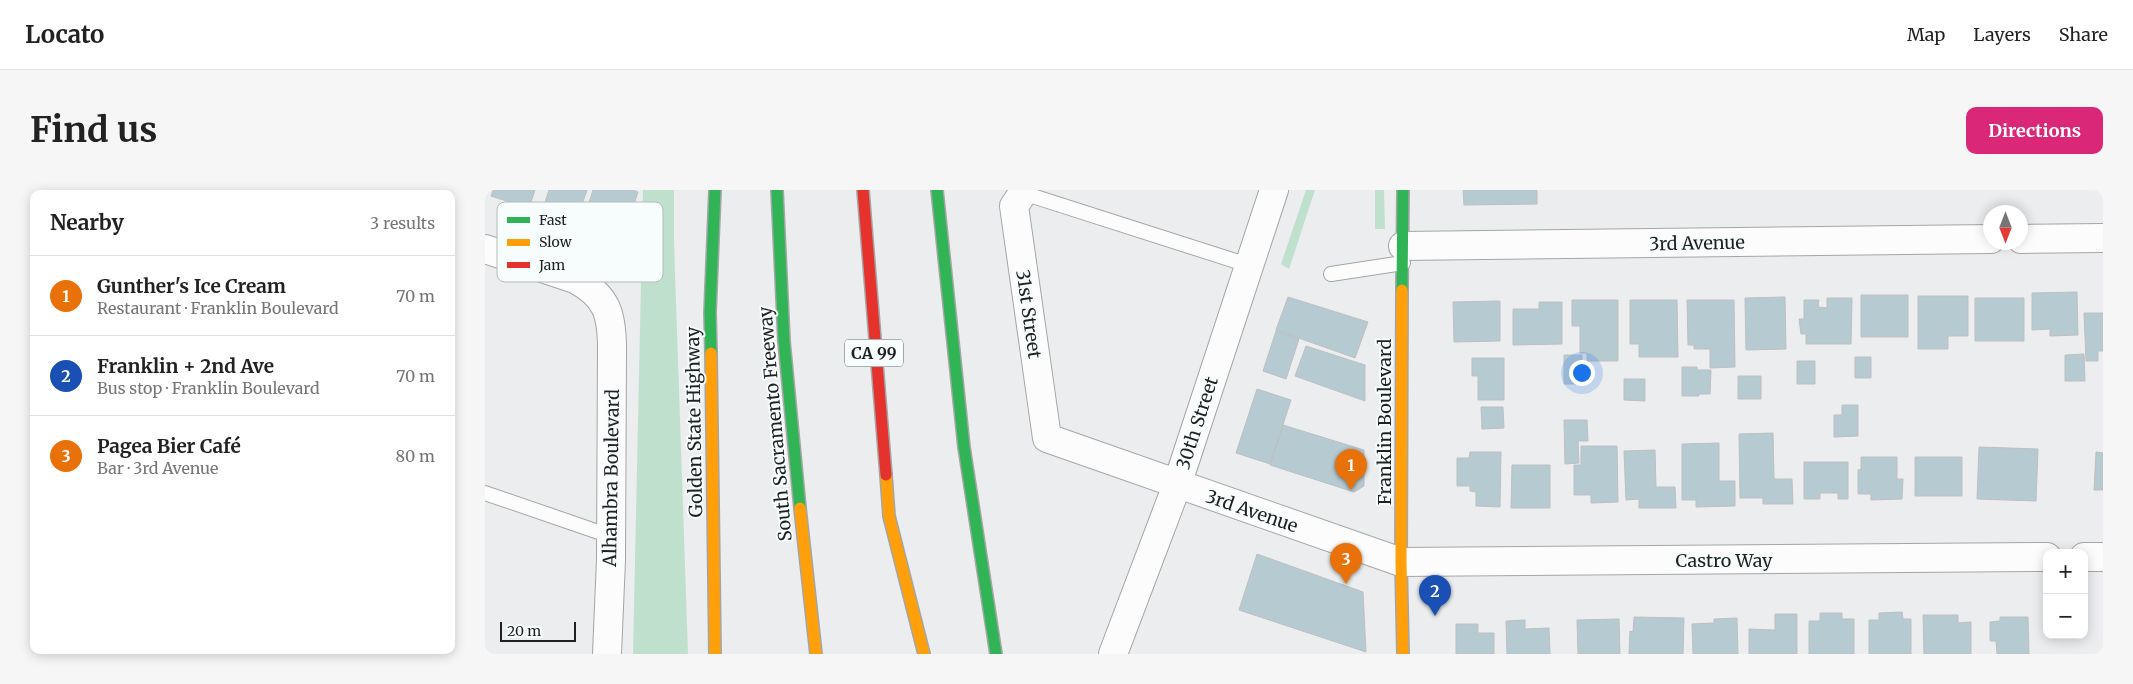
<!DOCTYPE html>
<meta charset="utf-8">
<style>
:root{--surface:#fff;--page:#f6f6f6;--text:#222;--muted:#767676;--line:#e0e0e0;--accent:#db2777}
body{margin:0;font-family:Merriweather,serif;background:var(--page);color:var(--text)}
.controls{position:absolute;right:15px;bottom:15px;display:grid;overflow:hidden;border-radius:10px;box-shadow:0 2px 12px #0003}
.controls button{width:45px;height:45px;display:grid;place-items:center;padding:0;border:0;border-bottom:1px solid var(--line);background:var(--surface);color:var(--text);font:25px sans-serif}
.compass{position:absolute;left:1498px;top:15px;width:45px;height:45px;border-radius:50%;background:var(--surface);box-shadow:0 2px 12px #0003;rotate:180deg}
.scale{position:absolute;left:15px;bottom:12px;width:76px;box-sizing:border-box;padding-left:5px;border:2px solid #1f2121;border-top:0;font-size:14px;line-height:18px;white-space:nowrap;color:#1f2121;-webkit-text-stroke:4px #f7fcfc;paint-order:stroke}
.you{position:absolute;left:1096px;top:182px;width:18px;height:18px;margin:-12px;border:4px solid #fff;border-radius:50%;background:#1a73e8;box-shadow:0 0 0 8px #1a73e833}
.badge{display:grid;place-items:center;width:32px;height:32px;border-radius:50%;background:var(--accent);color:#fff;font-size:16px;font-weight:700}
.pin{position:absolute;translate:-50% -41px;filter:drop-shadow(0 1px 2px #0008)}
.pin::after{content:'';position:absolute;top:26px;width:18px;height:15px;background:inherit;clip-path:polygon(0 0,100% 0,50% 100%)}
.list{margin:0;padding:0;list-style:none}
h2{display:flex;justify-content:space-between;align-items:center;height:65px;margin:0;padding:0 20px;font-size:21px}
h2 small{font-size:16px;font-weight:400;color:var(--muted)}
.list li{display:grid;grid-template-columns:32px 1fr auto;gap:15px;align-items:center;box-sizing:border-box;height:80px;padding:0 20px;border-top:1px solid var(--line)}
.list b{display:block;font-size:19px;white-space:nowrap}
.list p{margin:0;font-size:16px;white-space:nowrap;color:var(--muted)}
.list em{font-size:16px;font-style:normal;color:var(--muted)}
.map{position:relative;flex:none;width:1618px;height:464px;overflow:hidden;border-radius:10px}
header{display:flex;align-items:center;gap:30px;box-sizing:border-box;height:70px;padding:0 25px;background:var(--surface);border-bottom:1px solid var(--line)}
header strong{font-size:24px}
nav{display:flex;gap:28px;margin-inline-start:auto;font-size:18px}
.intro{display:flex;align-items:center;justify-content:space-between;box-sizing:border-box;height:120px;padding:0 30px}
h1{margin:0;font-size:35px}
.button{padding:12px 22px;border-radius:10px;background:var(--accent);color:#fff;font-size:18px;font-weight:700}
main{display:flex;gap:30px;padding:0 30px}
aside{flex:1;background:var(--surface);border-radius:10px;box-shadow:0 2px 12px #0003}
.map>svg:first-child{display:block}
.green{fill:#c0e0ce}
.building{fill:#b6cad2;stroke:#bebfc0}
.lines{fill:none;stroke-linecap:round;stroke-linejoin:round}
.lane-casing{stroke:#a4a6a6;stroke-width:16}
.street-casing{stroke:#a4a6a6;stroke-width:30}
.fast-casing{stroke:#a4a6a6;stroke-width:14}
.slow-casing{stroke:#a4a6a6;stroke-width:14}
.jam-casing{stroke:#a4a6a6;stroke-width:14}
.lane{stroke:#fcfcfc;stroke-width:14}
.street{stroke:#fcfcfc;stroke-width:28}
.fast{stroke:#30b455;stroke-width:11}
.slow{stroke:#ff9f0a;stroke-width:11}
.jam{stroke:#e5322d;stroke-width:11}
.labels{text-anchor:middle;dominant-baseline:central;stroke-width:4;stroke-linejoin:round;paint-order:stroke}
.shield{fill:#f7fcfc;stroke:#606363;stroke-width:1}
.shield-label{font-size:16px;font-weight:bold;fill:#1f2121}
.street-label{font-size:18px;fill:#1f2121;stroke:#f7fcfc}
.key{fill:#f7fcfc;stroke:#b6baba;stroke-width:1}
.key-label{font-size:14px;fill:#1f2121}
</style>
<header>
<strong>Locato</strong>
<nav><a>Map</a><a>Layers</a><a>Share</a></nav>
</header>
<div class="intro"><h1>Find us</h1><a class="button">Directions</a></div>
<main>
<aside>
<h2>Nearby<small>3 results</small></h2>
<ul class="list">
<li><span class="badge" style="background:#e8710a">1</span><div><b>Gunther's Ice Cream</b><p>Restaurant · Franklin Boulevard</p></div><em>70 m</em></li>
<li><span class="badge" style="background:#1a4fb4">2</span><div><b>Franklin + 2nd Ave</b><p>Bus stop · Franklin Boulevard</p></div><em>70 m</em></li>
<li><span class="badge" style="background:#e8710a">3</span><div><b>Pagea Bier Café</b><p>Bar · 3rd Avenue</p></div><em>80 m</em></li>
</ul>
</aside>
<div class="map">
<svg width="1618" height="464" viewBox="0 0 1618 464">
<rect width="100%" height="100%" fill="#ebedee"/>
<path class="green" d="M158 0H189V53L203 464H148Z
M821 0H830L804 79 796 74Z
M890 0H899L900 39H890Z"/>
<path class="building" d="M8 0H50L46 12 42 11 40 17 6 6Z
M64 0H102L90 35 56 24Z
M108 0H148L153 2 144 30 103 16Z
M978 0H1052V14L979 15Z
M1592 102 1593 145 1565 146V139L1547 140V103Z
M1376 105H1423V147H1376Z
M1433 106H1483V146H1463V159H1433Z
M803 107 883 132 870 168 791 140Z
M1300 107 1301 159 1261 160 1260 108Z
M1342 108H1367L1366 154H1321V144H1316L1314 129H1319V110H1334L1333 117 1342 118Z
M1490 108H1539V151H1490Z
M1087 110H1133V171H1102V163H1095V136H1087Z
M1145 110H1192L1193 167H1154V154H1145Z
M1202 110H1249L1250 177 1225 178V159H1209V155H1203Z
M1015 111V151L969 152 968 112Z
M1054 112H1077V154L1028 155V119H1054Z
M1599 123H1618V161H1613V171H1601Z
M791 141 814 149 801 189 778 181Z
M821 156 880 175V211L810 186Z
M1599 164 1600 191H1580V165Z
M1079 165H1097V194H1079Z
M1370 167H1386V188H1370Z
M987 168H1019V210H993V186H987Z
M1312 171H1330V194H1312Z
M1197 177H1212V180H1226L1225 204H1214V206H1197Z
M1253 186H1276V209H1253Z
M1139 189H1160V211L1139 210Z
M772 199 806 210 785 274 751 263Z
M1357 215H1373V246L1349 247V225H1357Z
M996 217H1018L1019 238 997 239Z
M1079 230H1102L1103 251H1093L1094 273 1080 274Z
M798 235 879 260V296L869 302 785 275Z
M1288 243 1289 289H1307L1308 314H1278V308H1255L1254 244Z
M1234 253V291H1250V316L1211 317V310H1197V254Z
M1096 256H1132L1133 312 1106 313V305H1089V275H1096Z
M1494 257 1553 259 1551 311 1492 309Z
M1170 260 1171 297H1190L1191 318H1154V309L1141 310 1139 261Z
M985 262H1016L1015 317 991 316V302L985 301V296H972V268H984Z
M1611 262 1618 263V300H1609Z
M1376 267H1412V289H1418L1417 309 1386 310V304H1373V280L1376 279Z
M1430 267H1477V306H1430Z
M1319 272H1363V309H1353V303H1335V309H1319Z
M1027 275H1065V318H1026Z
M772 364 878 402 881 462 754 420Z
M1417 422 1418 429H1426V464H1384V430H1394V423Z
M1335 423H1357V429H1369V464H1324V431H1335Z
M1290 424H1312V464H1264V439L1290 440Z
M1438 425H1473V433L1486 432V464H1439Z
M1149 427 1199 428 1198 464H1144L1145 441 1148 442Z
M1515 427H1543L1544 464H1512L1511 451H1505V432L1515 431Z
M1252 428 1253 464H1208L1207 434 1229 433V429Z
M1134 429 1135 464H1093L1092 430Z
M1040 430V439L1064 438 1065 464H1022L1021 431Z
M971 434H993V443H1009V464H971Z"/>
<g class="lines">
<defs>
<path id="lane" d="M538 3 763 75
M846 84 918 73
M0 303 125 346"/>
<path id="street" d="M538 3 529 16 562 248 916 372 1562 367
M1536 49 1618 48
M918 56 1506 49
M0 59 90 89C122 106 127 124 127 159L126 370 122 464
M1599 367H1618
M628 464 692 295 789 0"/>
<path id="fast" d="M292 0 299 151 315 318
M452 0 479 257 511 464
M917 100 918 0
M226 163 225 123 230 0"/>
<path id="slow" d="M917 100 916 372 918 464
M226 163 230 464
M401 285 404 326 439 464
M315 318 331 464"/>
<path id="jam" d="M378 0 401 285"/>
</defs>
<use href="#lane" class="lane-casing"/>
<use href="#street" class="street-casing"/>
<use href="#fast" class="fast-casing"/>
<use href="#slow" class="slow-casing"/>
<use href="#jam" class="jam-casing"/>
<use href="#lane" class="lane"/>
<use href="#street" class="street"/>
<use href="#fast" class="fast"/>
<use href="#slow" class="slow"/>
<use href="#jam" class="jam"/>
</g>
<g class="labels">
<rect class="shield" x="360" y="149.5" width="58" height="27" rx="4"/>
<g class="shield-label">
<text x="389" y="163">CA 99</text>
</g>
<g class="street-label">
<text transform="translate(1212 53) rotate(-1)">3rd Avenue</text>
<text transform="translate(544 124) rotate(82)">31st Street</text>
<text transform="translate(209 232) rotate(-91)">Golden State Highway</text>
<text transform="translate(899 232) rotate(-90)">Franklin Boulevard</text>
<text transform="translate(712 233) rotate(-72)">30th Street</text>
<text transform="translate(290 234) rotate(-95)">South Sacramento Freeway</text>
<text transform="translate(126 288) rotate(-89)">Alhambra Boulevard</text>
<text transform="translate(767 321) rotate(19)">3rd Avenue</text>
<text x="1239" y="370">Castro Way</text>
</g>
</g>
<rect x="12" y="12" width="166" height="80" rx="8" class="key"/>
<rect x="22" y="27" width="23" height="6" fill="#30b455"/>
<rect x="22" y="49" width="23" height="7" fill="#ff9f0a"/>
<rect x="22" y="72" width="23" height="6" fill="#e5322d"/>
<g class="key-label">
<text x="54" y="35">Fast</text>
<text x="54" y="57">Slow</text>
<text x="54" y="80">Jam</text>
</g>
</svg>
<div class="controls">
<button>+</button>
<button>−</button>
</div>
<svg class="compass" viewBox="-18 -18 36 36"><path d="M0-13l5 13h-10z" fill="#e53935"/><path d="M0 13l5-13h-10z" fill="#767676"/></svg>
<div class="scale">20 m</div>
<div class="you"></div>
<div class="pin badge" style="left:866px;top:300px;background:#e8710a">1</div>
<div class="pin badge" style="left:950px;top:426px;background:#1a4fb4">2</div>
<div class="pin badge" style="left:861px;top:394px;background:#e8710a">3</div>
</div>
</main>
